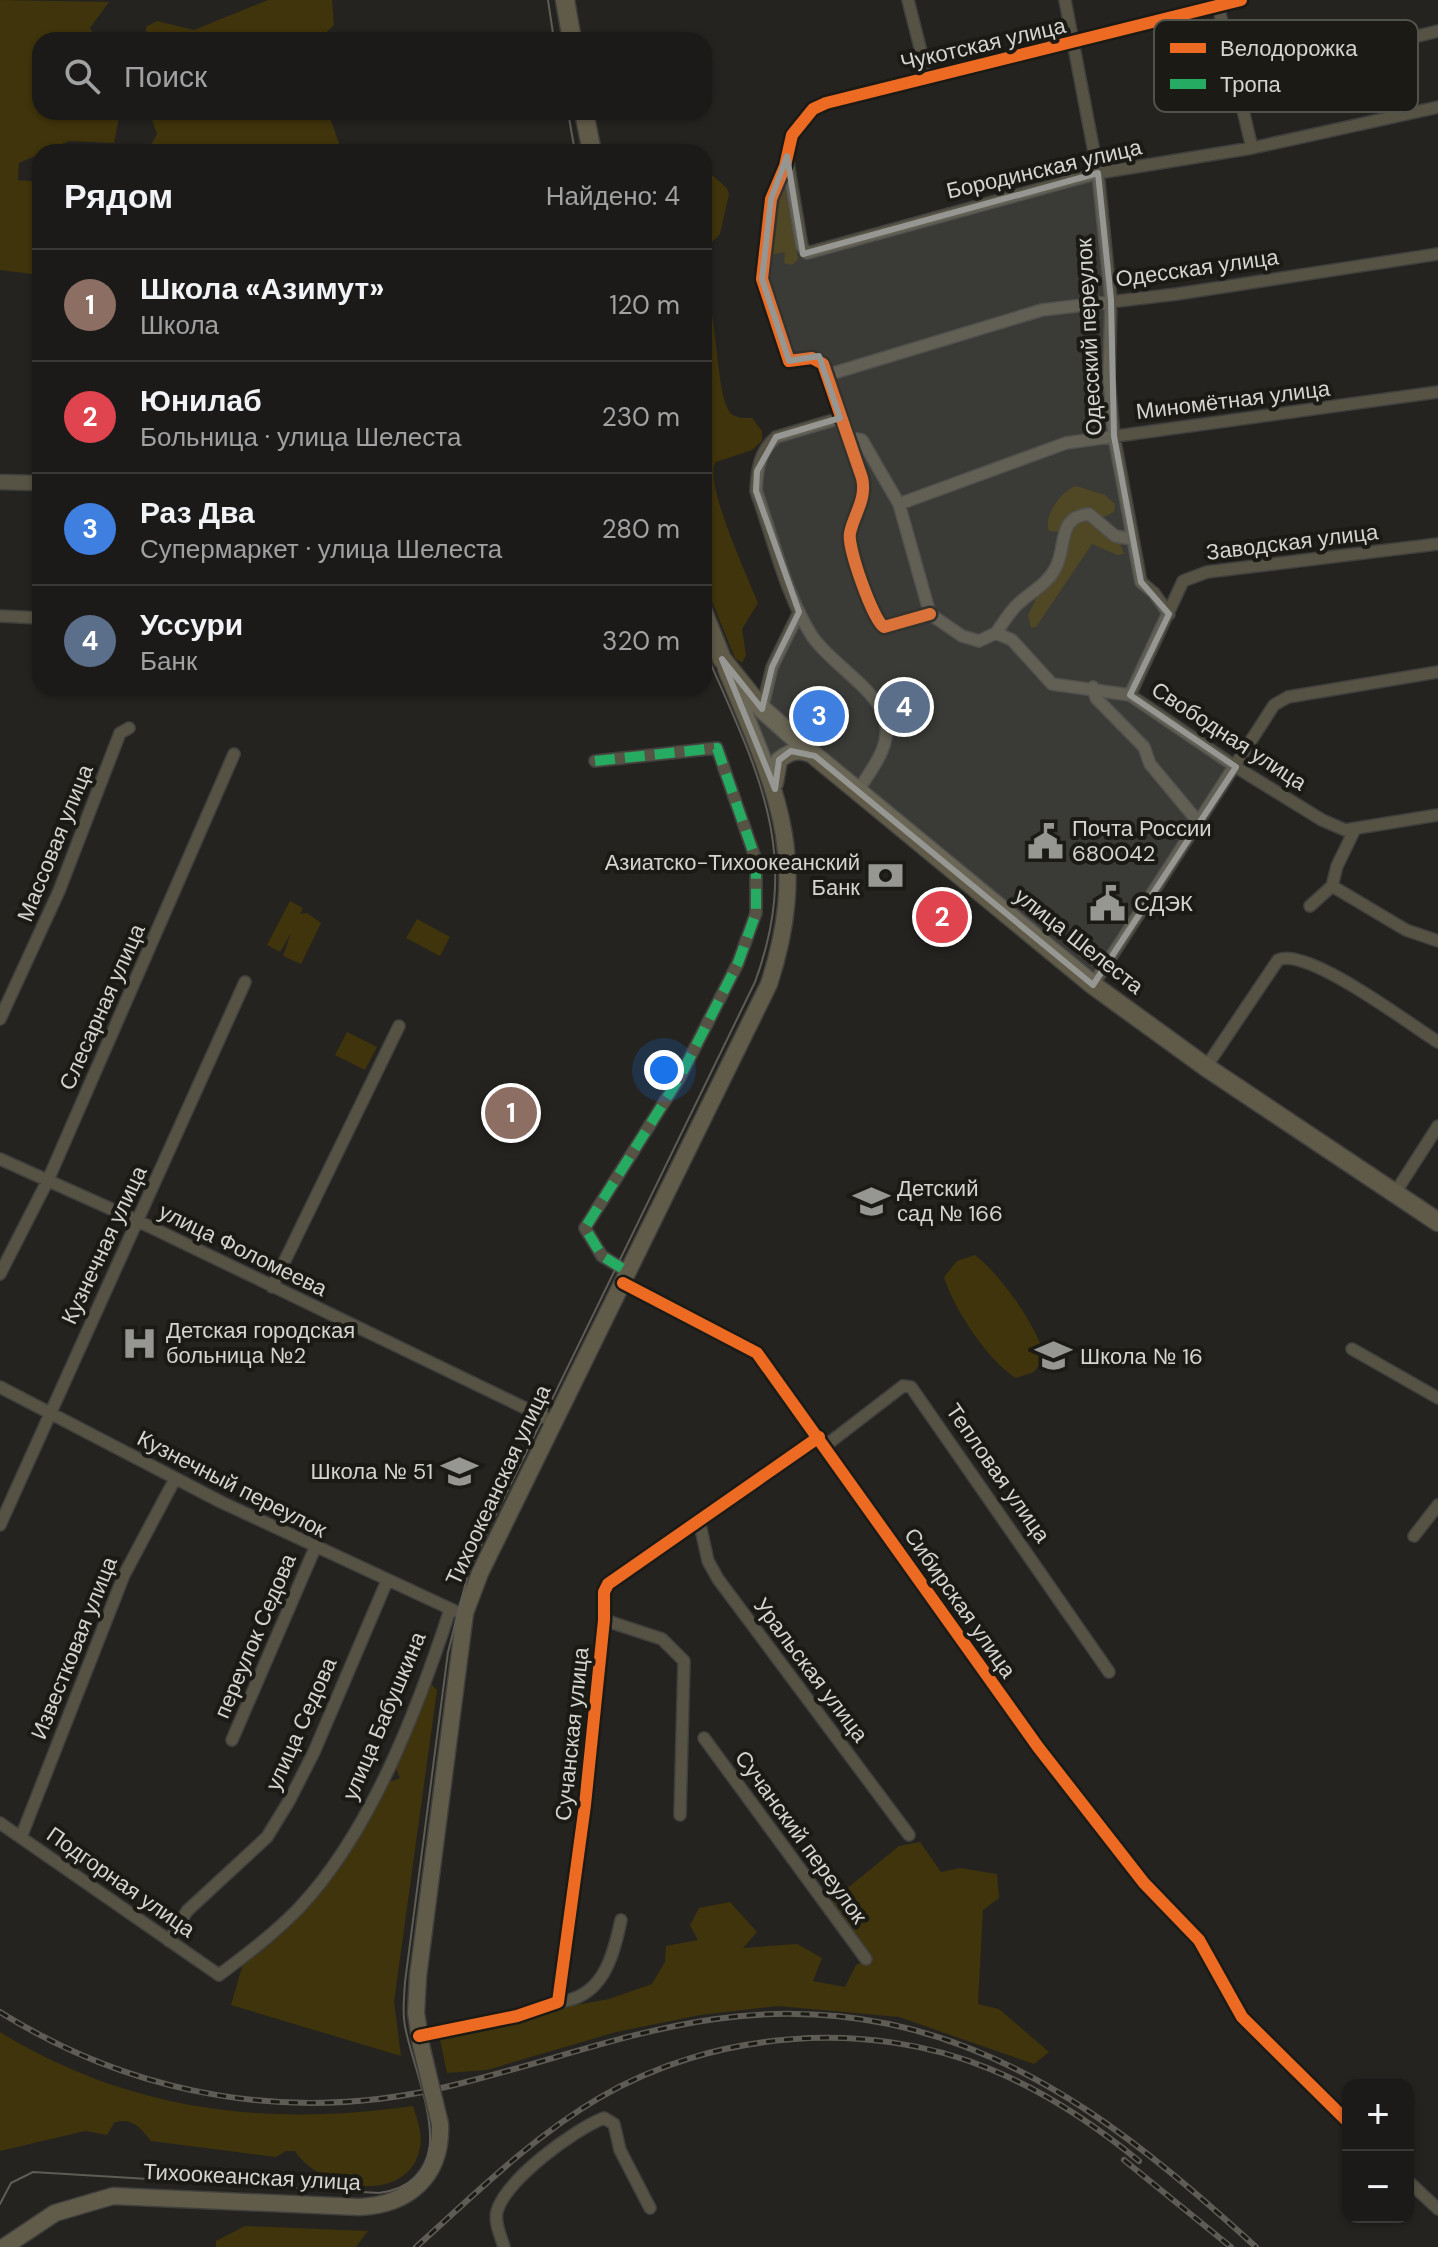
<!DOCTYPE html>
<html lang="ru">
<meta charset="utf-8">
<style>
:root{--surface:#1b1a18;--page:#242321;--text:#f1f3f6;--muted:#a0a1a2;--line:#393837;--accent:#969692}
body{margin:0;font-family:"DM Sans",sans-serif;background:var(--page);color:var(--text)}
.controls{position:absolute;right:24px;bottom:24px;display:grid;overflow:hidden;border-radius:16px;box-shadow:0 2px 6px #0004}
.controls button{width:72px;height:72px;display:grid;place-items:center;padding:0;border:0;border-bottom:2px solid var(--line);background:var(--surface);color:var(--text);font:40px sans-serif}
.you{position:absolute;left:664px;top:1070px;width:28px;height:28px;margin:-20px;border:6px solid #fff;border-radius:50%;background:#1a73e8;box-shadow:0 0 0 12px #1a73e833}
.badge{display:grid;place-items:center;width:52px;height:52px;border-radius:50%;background:var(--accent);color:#fff;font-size:26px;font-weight:700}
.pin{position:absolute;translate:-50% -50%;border:4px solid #fff;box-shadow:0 2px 8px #0006}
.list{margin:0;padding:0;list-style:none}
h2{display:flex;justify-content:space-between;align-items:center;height:104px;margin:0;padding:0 32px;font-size:34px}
h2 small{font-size:26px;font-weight:400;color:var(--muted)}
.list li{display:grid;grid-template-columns:52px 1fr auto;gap:24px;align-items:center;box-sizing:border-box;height:112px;padding:0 32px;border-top:2px solid var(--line)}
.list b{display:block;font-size:30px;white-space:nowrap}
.list p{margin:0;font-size:26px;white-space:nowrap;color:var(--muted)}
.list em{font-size:26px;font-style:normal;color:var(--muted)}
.icon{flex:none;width:44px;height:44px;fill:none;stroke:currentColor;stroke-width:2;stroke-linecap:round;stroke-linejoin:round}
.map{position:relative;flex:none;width:1438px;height:2247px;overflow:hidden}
.search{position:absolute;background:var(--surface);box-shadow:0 2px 6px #0004;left:32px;top:32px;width:680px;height:88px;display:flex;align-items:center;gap:20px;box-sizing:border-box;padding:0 28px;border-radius:24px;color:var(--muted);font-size:30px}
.panel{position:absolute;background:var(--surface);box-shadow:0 2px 6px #0004;left:32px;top:144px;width:680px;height:552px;border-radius:24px}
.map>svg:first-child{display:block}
.green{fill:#3f340b}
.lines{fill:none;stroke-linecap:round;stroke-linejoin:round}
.minor-casing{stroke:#3f3f3d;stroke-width:14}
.tertiary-casing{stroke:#3f3f3d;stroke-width:17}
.secondary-casing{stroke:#3f3f3d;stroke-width:19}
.primary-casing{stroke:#3f3f3d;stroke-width:21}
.minor{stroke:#565345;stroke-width:11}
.tertiary{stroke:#565345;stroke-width:14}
.secondary{stroke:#615c4a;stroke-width:16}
.primary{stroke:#605a48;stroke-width:18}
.tram{stroke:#5e5c54;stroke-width:2}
.rail-casing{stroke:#5e5c54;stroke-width:6}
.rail{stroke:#1b1a15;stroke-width:3;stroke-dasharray:9;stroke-linecap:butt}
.secondary-bridge-casing{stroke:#3f3f3d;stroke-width:19;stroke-linecap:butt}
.secondary-bridge{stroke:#615c4a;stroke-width:16}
.quiet{stroke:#26ab63;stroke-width:10;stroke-dasharray:20 10;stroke-linecap:butt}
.cycleway-casing{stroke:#1b1a15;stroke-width:17}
.cycleway{stroke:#ed6a23;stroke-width:12}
.marked{fill:#969692;fill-opacity:0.2;stroke:#969692;stroke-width:6;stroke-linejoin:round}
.labels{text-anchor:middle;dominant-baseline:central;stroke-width:8;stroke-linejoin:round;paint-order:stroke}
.street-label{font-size:22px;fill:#d4d4d0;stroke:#1b1a15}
.poi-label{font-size:22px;fill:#d4d4d0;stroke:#1b1a15;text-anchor:start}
.key{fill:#1b1a15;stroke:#52524d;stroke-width:2}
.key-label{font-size:22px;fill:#d4d4d0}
</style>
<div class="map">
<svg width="1438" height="2247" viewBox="0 0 1438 2247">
<rect width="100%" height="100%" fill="#242320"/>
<path class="green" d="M0 0 109 2 90 28 96 40H40V112H120L114 143 69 141 19 163 18 180 40 182V275L0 270Z
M268 0H332L334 25 318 40H146V27L157 21 194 30Z
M149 112H328L342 152H147L157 134Z
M704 168 727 188 729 194 720 234 710 244 704 243Z
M783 179 798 259 792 265 784 263 785 252 770 255 774 199Z
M704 286C719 314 715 403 733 415 739 419 746 418 752 418L762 431V441L752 450 716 462C702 479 749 580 758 603L742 629 746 655 742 663 735 658 704 582Z
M1076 486 1105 495 1115 504 1114 512 1104 517C1082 509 1070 512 1058 532L1049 531C1043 516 1061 491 1076 486Z
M1089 518 1120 542 1124 554 1117 555 1092 544 1036 627 1031 628 1028 615 1074 523Z
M290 901 303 908 300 914 307 913 321 923 301 964 283 956 291 933 280 952 267 945Z
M417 919 450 937 440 956 406 938Z
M347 1032 377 1047 365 1070 335 1055Z
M975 1255C1000 1274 1037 1326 1045 1357L1034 1372 1016 1378C989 1362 953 1308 944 1277L957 1261Z
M430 1683 437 1690 394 2002 401 2056 231 2005 243 1964 300 1912 385 1783 400 1778 393 1762Z
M920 1842 941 1872 960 1868 997 1874 999 1898 983 1910 978 2004 999 2009 1049 2052 1034 2064 899 2017 778 2006 700 2015 616 2032 487 2070 447 2073 438 2030 609 1999 652 1984 665 1962 666 1946 698 1940 690 1925 699 1908 730 1902 757 1932 743 1948 797 1944 822 1958 813 1981 845 1987 856 1965 872 1957 828 1904 899 1846Z
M0 2032C129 2111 265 2127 413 2106 417 2119 423 2134 420 2148 408 2207 318 2189 295 2151H286L276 2157 151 2141C141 2129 132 2116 114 2123L107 2135 85 2131 0 2151Z
M245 2226 368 2231 356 2247H216V2241Z"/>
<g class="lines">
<defs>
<path id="minor" d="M908 0 927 75
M1065 0 1098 173 1111 300 1109 379 1114 436 1141 582 1154 593 1169 614
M1217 1 1252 148
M1236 81 1438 31
M787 157 802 246 807 253 1098 173 1252 148 1438 107
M827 375 1042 310 1177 294 1438 254
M840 418 776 437C759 452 757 470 756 491 773 538 785 594 812 636 830 663 876 688 885 719 892 747 871 769 858 791
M847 437 862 440 899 504 930 614 962 636 979 641 996 633 1012 640 1052 684 1130 695 1236 767 1322 820 1345 830 1438 815
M899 504 1066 443 1438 392
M930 614 884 627C873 620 847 547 850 533 854 514 867 499 862 478L823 364 812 358 789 361 762 279 771 199 785 166 792 135 813 109 826 103 1241 0
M0 616 40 618
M996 633C1003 623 1010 611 1019 603 1032 591 1048 584 1056 567 1067 545 1057 517 1089 514L1115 536 1132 539
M1093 687 1096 698 1144 747 1150 764 1200 824
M1130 695 1183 581 1207 572 1438 544
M762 709 772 667 799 612
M595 761 717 748 756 860V913L738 963 680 1077 585 1228 602 1256 628 1272
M1332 886 1406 930 1438 941
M1310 906 1332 886 1337 866 1354 831
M1093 985 1274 705 1288 697 1438 672
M0 1019 59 891 120 733 129 728
M1206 1067 1278 960C1307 946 1409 1024 1438 1042
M0 1159 138 1221 554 1422
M1395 1193 1438 1126
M0 1274 48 1180 234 754
M623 1283 757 1353 1038 1747 1144 1883 1199 1940 1242 2017 1348 2122
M272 1287 399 1026
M1352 1349 1438 1398
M0 1387 221 1502 455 1611
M825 1446 903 1386 911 1387 1109 1672
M699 1520 708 1561 718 1579 909 1835
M0 1525 245 982
M1414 1536 1438 1505
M604 1620 662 1639 684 1661 680 1815
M704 1738 866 1959
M232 1740 315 1548
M0 1823 219 1975C247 1954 275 1933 299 1908 371 1832 418 1708 450 1610
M21 1837 124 1575 175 1479
M169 1941 187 1911 267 1837 289 1801 314 1752 387 1581
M558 2002C603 1998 613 1957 621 1920
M419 2036 517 2016 558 2002 585 1805 604 1620V1592L608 1584 819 1437
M1408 2181 1438 2209
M504 2247C501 2236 494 2223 497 2211 507 2179 573 2130 604 2118L614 2124 620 2150 650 2208"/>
<path id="tertiary" d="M0 482 40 483"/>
<path id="secondary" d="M775 783 779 760C792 750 800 749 815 756
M421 2045 416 2013 418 1976 465 1613 480 1573 769 984C811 854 775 788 726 669
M4 2247 55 2213 113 2196 359 2207C409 2205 442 2176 440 2124"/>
<path id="primary" d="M565 0 572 40
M584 112 592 152
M704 614 722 659 762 709 815 756 1093 985 1206 1067 1438 1222"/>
</defs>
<use href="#minor" class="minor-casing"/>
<use href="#tertiary" class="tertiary-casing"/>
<use href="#secondary" class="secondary-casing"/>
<use href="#primary" class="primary-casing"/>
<use href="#minor" class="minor"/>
<use href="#tertiary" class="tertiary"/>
<use href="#secondary" class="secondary"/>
<use href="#primary" class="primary"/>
<path class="tram" d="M548 0 554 40
M568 112 575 152
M0 2204 11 2183 33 2172 379 2193C467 2180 417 2085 406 2031 402 2015 404 1998 405 1982L448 1652 469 1570 755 982C804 849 755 768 704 648"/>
<defs>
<path id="rail" d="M0 2012C136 2097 294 2124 450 2086 607 2048 721 1990 889 2024 1036 2055 1148 2149 1256 2247
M1124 2160 1231 2247
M416 2247C474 2195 531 2138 599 2098 712 2031 868 2018 990 2069 1044 2091 1095 2125 1139 2161"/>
</defs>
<use href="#rail" class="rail-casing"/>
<use href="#rail" class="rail"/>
<defs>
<path id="secondary-bridge" d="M421 2045 440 2124"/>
</defs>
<use href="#secondary-bridge" class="secondary-bridge-casing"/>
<use href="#secondary-bridge" class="secondary-bridge"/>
<path class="quiet" d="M595 761 717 748 756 860V913L738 963 680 1077 585 1228 602 1256 628 1272"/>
<defs>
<path id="cycleway" d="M930 614 884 627C873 620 847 547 850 533 854 514 867 499 862 478L823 364 812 358 789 361 762 279 771 199 785 166 792 135 813 109 826 103 1241 0
M623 1283 757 1353 1038 1747 1144 1883 1199 1940 1242 2017 1348 2122
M419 2036 517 2016 558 2002 585 1805 604 1620V1592L608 1584 819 1437"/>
</defs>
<use href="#cycleway" class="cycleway-casing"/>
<use href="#cycleway" class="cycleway"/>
</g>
<path class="marked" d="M787 156 803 254 1098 173 1111 300 1114 436 1141 582 1169 614 1130 695 1236 767 1093 985 815 756 791 751 779 760 775 789 722 659 762 709 772 667 799 612 756 491 757 471 776 437 840 418 819 356 789 361 762 279 771 199Z"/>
<defs>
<symbol id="civic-bare" viewBox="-9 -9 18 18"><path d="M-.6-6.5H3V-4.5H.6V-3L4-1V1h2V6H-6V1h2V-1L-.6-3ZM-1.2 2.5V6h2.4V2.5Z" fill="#969692" stroke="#1b1a15" stroke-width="2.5" paint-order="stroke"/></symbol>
<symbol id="bank-bare" viewBox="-9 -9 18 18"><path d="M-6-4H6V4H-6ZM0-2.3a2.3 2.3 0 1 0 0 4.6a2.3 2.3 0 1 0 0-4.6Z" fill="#969692" stroke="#1b1a15" stroke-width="2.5" paint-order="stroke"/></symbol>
<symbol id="school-bare" viewBox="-9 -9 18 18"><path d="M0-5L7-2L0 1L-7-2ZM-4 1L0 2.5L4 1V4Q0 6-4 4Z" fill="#969692" stroke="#1b1a15" stroke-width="2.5" paint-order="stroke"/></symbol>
<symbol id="hospital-bare" viewBox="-9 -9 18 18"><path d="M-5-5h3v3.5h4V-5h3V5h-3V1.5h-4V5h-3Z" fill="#969692" stroke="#1b1a15" stroke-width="2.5" paint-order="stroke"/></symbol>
</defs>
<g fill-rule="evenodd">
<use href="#civic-bare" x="1020" y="816" width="51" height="51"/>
<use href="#bank-bare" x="860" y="850" width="51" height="51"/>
<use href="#civic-bare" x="1082" y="878" width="51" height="51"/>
<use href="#school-bare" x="846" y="1176" width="51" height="51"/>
<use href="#hospital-bare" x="114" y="1318" width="51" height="51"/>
<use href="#school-bare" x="1028" y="1330" width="51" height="51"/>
<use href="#school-bare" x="434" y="1446" width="51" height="51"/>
</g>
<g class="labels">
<g class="street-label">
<text transform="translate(983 44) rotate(-13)">Чукотская улица</text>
<text transform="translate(1044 169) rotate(-13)">Бородинская улица</text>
<text transform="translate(1197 268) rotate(-8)">Одесская улица</text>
<text transform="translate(1089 337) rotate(-93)">Одесский переулок</text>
<text transform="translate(1233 400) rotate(-7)">Миномётная улица</text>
<text transform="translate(1292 542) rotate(-7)">Заводская улица</text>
<text transform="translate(1229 736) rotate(33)">Свободная улица</text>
<text transform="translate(55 843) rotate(-68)">Массовая улица</text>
<text transform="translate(1079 941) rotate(38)">улица Шелеста</text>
<text transform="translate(102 1007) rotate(-66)">Слесарная улица</text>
<text transform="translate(104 1245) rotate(-65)">Кузнечная улица</text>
<text transform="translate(243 1250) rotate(26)">улица Фоломеева</text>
<text transform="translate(998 1473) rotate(55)">Тепловая улица</text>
<text transform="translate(232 1484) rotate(27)">Кузнечный переулок</text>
<text transform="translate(498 1485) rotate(-65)">Тихоокеанская улица</text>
<text transform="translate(960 1603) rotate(55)">Сибирская улица</text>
<text transform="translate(255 1636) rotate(-67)">переулок Седова</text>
<text transform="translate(74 1648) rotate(-68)">Известковая улица</text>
<text transform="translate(811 1670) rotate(53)">Уральская улица</text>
<text transform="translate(384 1716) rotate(-67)">улица Бабушкина</text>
<text transform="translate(301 1724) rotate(-66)">улица Седова</text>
<text transform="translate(572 1734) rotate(-84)">Сучанская улица</text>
<text transform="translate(801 1837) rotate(54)">Сучанский переулок</text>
<text transform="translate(121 1882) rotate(35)">Подгорная улица</text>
<text transform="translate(252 2177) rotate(3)">Тихоокеанская улица</text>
</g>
<g class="poi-label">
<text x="1072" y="828">Почта России<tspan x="1072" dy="25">680042</tspan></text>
<text x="860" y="862" text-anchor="end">Азиатско-Тихоокеанский<tspan x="860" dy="25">Банк</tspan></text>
<text x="1134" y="903">СДЭК</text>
<text x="897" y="1188">Детский<tspan x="897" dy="25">сад № 166</tspan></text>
<text x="166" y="1330">Детская городская<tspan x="166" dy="25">больница №2</tspan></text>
<text x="1080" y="1356">Школа № 16</text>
<text x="433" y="1471" text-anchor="end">Школа № 51</text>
</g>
</g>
<rect x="1154" y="20" width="264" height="92" rx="12" class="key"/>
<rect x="1170" y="43" width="36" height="10" fill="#ed6a23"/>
<rect x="1170" y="79" width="36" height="10" fill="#26ab63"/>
<g class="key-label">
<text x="1220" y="56">Велодорожка</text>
<text x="1220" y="92">Тропа</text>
</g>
</svg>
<div class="controls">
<button>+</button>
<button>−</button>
</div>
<div class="you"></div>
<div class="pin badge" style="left:511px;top:1113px;background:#8d6e63">1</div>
<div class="pin badge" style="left:942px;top:917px;background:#e0444e">2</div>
<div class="pin badge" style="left:819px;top:716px;background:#3f7fe0">3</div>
<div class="pin badge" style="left:904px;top:707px;background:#5c6f8a">4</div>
<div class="search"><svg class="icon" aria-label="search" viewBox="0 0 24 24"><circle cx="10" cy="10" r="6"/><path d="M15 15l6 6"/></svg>Поиск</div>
<section class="panel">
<h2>Рядом<small>Найдено: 4</small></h2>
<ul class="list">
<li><span class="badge" style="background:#8d6e63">1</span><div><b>Школа «Азимут»</b><p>Школа</p></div><em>120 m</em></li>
<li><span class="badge" style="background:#e0444e">2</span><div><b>Юнилаб</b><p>Больница · улица Шелеста</p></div><em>230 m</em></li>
<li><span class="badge" style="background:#3f7fe0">3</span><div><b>Раз Два</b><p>Супермаркет · улица Шелеста</p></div><em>280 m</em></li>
<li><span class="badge" style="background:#5c6f8a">4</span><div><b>Уссури</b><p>Банк</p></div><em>320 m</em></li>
</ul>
</section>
</div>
